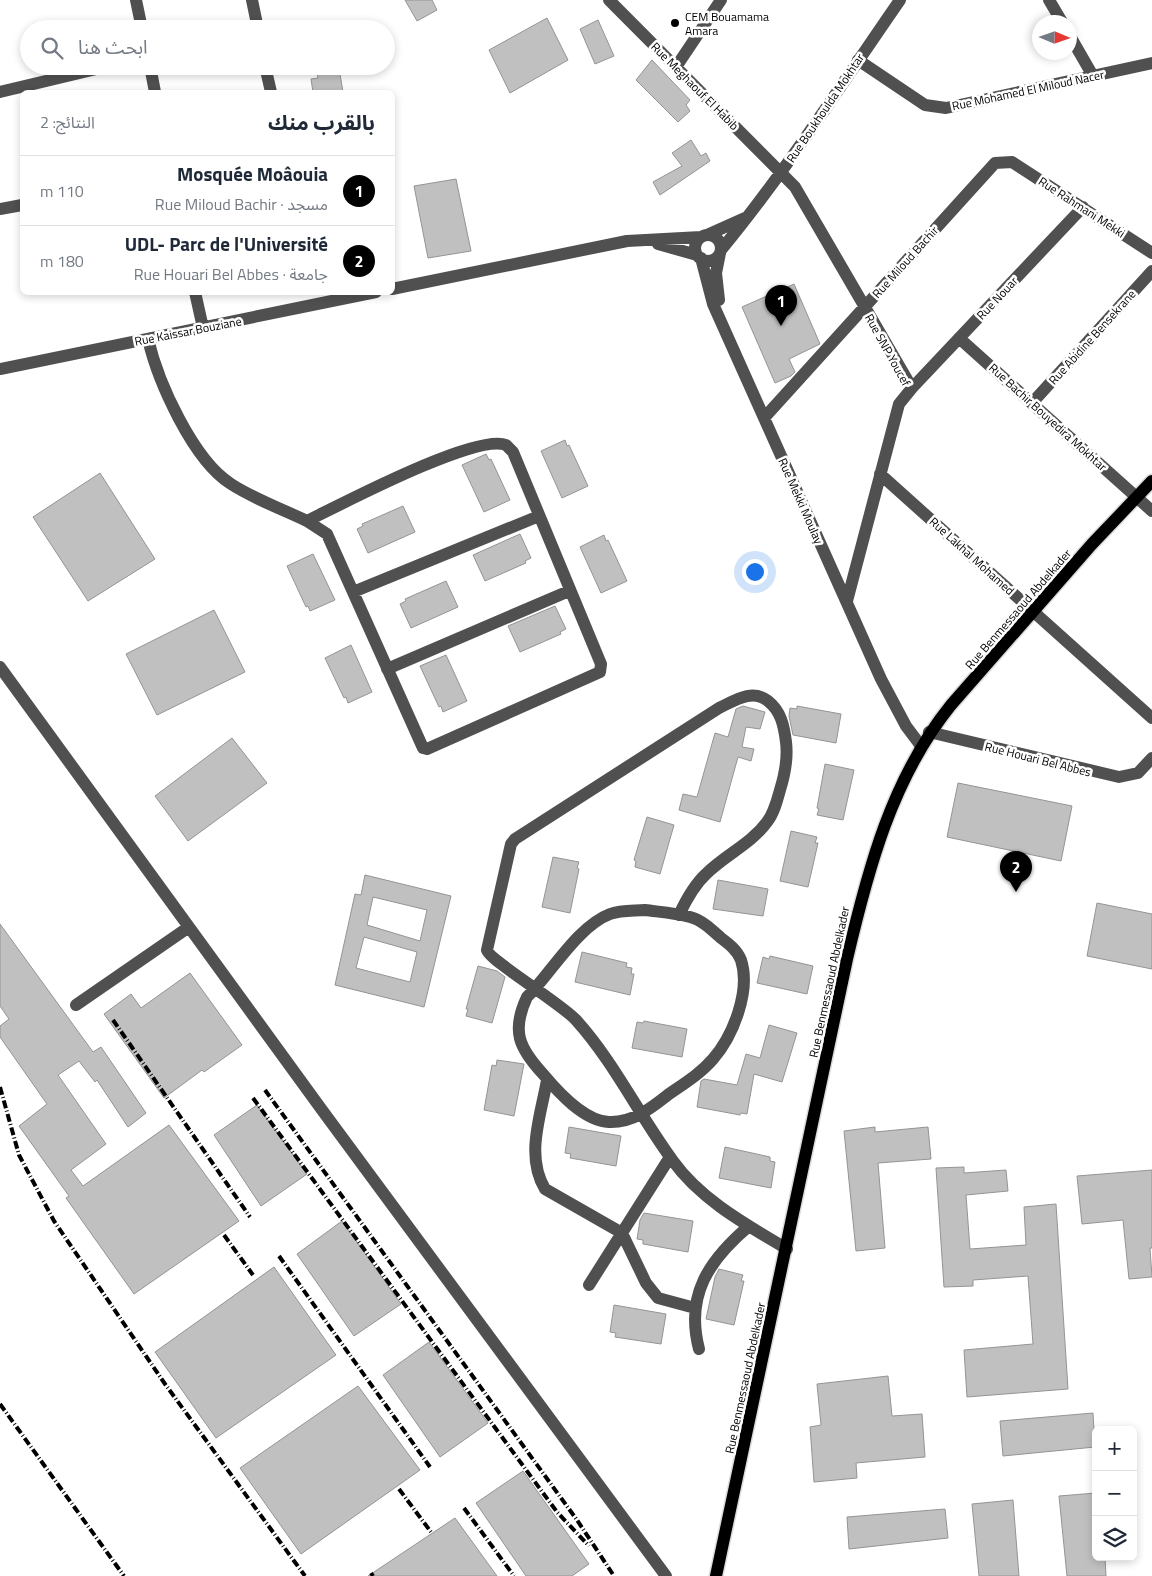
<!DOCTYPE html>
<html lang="ar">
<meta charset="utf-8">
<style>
:root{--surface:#fff;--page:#f6f6f7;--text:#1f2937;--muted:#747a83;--line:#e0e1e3;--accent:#000}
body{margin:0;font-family:"Titillium Web","Noto Sans Arabic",sans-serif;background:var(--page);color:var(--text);direction:rtl}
.controls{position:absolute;right:15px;bottom:15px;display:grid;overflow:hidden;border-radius:8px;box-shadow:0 2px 8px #0003}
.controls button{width:45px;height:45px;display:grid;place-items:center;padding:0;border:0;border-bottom:1px solid var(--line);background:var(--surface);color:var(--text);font:25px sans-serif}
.compass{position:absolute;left:1032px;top:15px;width:45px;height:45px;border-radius:50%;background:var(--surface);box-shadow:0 2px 8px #0003;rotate:92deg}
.you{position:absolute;left:754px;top:571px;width:18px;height:18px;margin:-12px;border:4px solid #fff;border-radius:50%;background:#1a73e8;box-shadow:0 0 0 8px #1a73e833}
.badge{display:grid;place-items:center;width:32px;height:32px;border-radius:50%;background:var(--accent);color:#fff;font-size:16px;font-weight:700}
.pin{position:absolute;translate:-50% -41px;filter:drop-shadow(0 1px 2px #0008)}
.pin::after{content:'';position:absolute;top:26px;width:18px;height:15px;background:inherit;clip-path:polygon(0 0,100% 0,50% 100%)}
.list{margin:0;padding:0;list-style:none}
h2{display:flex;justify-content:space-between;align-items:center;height:65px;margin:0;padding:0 20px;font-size:21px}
h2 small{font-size:16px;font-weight:400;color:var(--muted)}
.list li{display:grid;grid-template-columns:32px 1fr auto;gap:15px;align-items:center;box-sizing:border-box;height:70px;padding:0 20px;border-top:1px solid var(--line)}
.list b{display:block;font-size:19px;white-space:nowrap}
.list p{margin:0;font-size:16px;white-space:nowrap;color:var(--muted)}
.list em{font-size:16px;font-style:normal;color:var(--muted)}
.icon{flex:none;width:28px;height:28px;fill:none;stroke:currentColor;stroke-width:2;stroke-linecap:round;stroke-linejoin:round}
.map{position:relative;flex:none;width:1152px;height:1576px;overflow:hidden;direction:ltr}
.search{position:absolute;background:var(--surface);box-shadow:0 2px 8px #0003;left:20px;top:20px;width:375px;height:55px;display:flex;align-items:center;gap:12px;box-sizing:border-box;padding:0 18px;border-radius:28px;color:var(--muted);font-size:19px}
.panel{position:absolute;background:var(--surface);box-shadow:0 2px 8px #0003;left:20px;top:90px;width:375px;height:205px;border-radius:8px;direction:rtl}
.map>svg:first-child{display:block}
.building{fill:#c0c0c0;stroke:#949494;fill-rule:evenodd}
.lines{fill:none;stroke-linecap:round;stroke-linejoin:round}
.major-casing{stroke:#dbdbdb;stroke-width:15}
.minor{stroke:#505050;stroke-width:12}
.major{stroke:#000;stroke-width:12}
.rail{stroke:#000;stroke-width:4;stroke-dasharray:8 2.5 1 2.5;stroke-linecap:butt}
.poi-dot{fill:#000;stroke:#fff;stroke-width:2}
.labels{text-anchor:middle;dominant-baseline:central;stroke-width:5;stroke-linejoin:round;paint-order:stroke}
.poi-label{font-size:12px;fill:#000;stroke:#fff;text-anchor:start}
.street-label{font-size:12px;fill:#000;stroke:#fff}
</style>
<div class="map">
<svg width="1152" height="1576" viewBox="0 0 1152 1576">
<rect width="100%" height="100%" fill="#fff"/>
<path class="building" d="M405 0H432L437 10 417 21Z
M547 18 568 60 510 93 489 50Z
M598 20 614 56 595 64 580 29Z
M652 60 690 100 686 105 690 111 678 122 636 80Z
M339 68 343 92H313L311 79 318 78 317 72Z
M691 140 701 156 706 153 710 161 660 195 653 182 682 166 672 153Z
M456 179 471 251 428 258 414 186Z
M794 284 820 344 789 359 795 372 791 376 775 383 742 307Z
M565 440 567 446 569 445 588 486 562 498 541 451Z
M486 454 489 460 491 459 510 500 484 512 462 465Z
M100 473 155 559 88 601 33 517Z
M403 506 415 532 368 553 357 529 363 526 362 524Z
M520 534 531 558 525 561 526 563 485 581 473 555Z
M604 535 606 541 608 540 627 581 601 593 580 547Z
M313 554 335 600 310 611 308 606 306 607 287 566Z
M446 581 458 607 411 628 400 604 406 601 405 599Z
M555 606 566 629 560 632 561 634 520 652 508 626Z
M214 610 245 672 157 715 126 654Z
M351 645 372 692 348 703 346 697 344 698 325 658Z
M446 655 467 701 443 712 441 706 439 707 420 666Z
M743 706 765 712 760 729 746 727 742 747 754 749 751 761 738 757 720 822 679 810 683 794 697 797 715 733 728 737 736 709Z
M797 706 841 714 836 743 793 735 789 716 790 708 797 709Z
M232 738 267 783 188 841 155 796Z
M825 764 854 770 843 820 817 815 819 809 817 808Z
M958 783 1072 806 1061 861 947 837Z
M647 817 674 825 660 874 635 867 636 861 634 860Z
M791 831 817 837 815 843H818L808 887 780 881Z
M553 857 579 862 577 868 579 869 570 913 542 907Z
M365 875 451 896 424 1007 335 985 355 894 361 895ZM373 897 427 910 420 941 367 925ZM364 937 417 952 410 982 356 968Z
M718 880 768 889 763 916 713 909Z
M1097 903 1152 914V969L1087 956Z
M0 924 93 1052 101 1047 146 1113 128 1127 97 1080 95 1082 79 1061 58 1075 106 1144 71 1170 83 1186 169 1125 239 1221 134 1294 66 1198 69 1196 19 1126 47 1104 0 1037V1026L9 1019 0 1006Z
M582 952 627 963 626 967 632 968 631 974H634L630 995 575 982Z
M770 956 813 966 807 994 757 983 763 957 769 959Z
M478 966 497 971 505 977 492 1023 466 1016 468 1009H466Z
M190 973 242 1045 204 1072 202 1070 164 1098 104 1014 131 994 141 1008Z
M644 1021 687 1029 682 1057 632 1048 637 1022 643 1023Z
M769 1025 797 1033 782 1082 754 1074 747 1114 741 1113 740 1115 697 1107 701 1081 704 1079 737 1085 746 1054 760 1058Z
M497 1060 524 1064 514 1116 484 1110 492 1065 496 1066Z
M257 1105 307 1174 261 1206 214 1135Z
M569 1127 621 1136 616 1166 570 1158 571 1154 565 1153Z
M875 1127V1132L928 1127 931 1159 878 1163 885 1248 856 1251 844 1131Z
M725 1147 770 1157V1161L775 1162 771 1188 719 1178Z
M964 1167V1173L1006 1170 1008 1191 966 1195 970 1249 1026 1245 1024 1207 1056 1204 1068 1389 967 1397 964 1350 1033 1344 1028 1276 973 1280V1286L944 1287 936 1168Z
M1152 1170V1248H1150L1152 1277 1129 1279 1123 1220 1082 1224 1077 1176Z
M644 1213 693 1221 688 1252 643 1244V1240L637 1239 638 1233 640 1220Z
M342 1221 401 1304 354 1336 297 1254Z
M274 1267 336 1355 216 1438 155 1352Z
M719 1269 743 1275 741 1281H744L734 1325 706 1319 715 1277Z
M614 1305 666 1314 661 1344 615 1337 616 1333 610 1332Z
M429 1342 488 1423 440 1457 383 1375Z
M888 1376 892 1416 922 1414 925 1457 856 1463 857 1478 814 1482 810 1427 821 1425 817 1384Z
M358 1386 420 1470 301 1554 240 1468Z
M1093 1413 1095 1447 1003 1456 1000 1421Z
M523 1471 589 1564 572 1576H526L476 1503Z
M1096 1493V1557H1105L1106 1576H1067L1059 1496Z
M1013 1500 1019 1576H979L972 1504Z
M945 1509 948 1538 849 1549 847 1517Z
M455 1518 497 1576H368Z"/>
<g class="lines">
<defs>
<path id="major" d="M716 1576 847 959C868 869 892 778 951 705L1092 544 1152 481"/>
</defs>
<use href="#major" class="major-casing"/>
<path class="minor" d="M136 0 142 29
M252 0 258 29
M609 0 795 187 912 388 899 404 847 601
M1049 0 1062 22
M1070 36 1093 76
M858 60 925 105 946 108 1152 63
M150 66 155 92
M265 66 271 92
M676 67 721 0
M0 92 109 66
M0 209 22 205
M707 235 745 218
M695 248a13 13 0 1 1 26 0a13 13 0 1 1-26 0Z
M658 244 697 255
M721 250C786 171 841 85 900 0
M701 258 713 304 881 679 906 726 921 746
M392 289 627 241 701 237
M195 292 203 328
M719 300 716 273 720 253
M959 338 1152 511
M148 339C158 382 193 460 231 484 254 499 282 509 307 521L327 534 423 748 427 749 600 672 601 664 513 452 506 445C476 433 340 505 307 521
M0 369 376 292
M912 388 1083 207
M1032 403 1152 271
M764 418 995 163 1012 162 1152 253
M880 474 1152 718
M353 592 539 516
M0 667 322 1110 666 1576
M387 669 569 591
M929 732 1119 777 1138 773 1152 758
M645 910C660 912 675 913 690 917 702 920 712 930 721 938 729 944 737 950 741 960 751 991 733 1036 713 1059 701 1073 685 1083 669 1094 651 1108 633 1123 609 1122 584 1121 558 1092 543 1074 519 1048 511 1031 527 997 551 973 578 926 610 914 621 910 633 911 645 910Z
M679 915C686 900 694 885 706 874 725 855 751 844 767 822 774 813 777 801 780 790 785 774 788 758 786 742 784 726 781 711 768 701 752 688 734 701 719 708L515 839 511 844 487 950C489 960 562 1004 576 1020 614 1062 639 1115 673 1161 701 1200 747 1225 787 1249
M76 1005 189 927
M547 1080C541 1115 525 1156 545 1189L622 1233 646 1283 658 1298 695 1308
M589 1285 670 1157
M699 1349C685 1295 709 1260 749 1226"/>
<use href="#major" class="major"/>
<path class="rail" d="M113 1020 250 1217
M0 1087 19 1155 54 1221 165 1384 305 1576
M265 1090 577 1520 614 1576
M253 1098 557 1512 589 1546
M224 1235 253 1275
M279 1256 430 1467
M0 1404 124 1576
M399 1489 431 1532
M464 1508 514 1576
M371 1573 373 1576"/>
</g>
<circle class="poi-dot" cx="675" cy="23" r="5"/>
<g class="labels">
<g class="poi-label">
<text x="685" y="16">CEM Bouamama<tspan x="685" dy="14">Amara</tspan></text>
</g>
<g class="street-label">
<text transform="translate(695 86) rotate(45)">Rue Meghaouf El Habib</text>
<text transform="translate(1028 90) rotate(-12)">Rue Mohamed El Miloud Nacer</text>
<text transform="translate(825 108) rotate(-56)">Rue Boukhoulda Mokhtar</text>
<text transform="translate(1082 207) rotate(33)">Rue Rahmani Mekki</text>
<text transform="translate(905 262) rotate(-48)">Rue Miloud Bachir</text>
<text transform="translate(997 298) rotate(-47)">Rue Nouar</text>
<text transform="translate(188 331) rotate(-11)">Rue Kaissar Bouziane</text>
<text transform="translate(1092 337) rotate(-48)">Rue Abidine Bensekrane</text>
<text transform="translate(888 350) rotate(61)">Rue SNP Youcef</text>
<text transform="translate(1048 417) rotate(42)">Rue Bachir Bouyedira Mokhtar</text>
<text transform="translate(801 501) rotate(66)">Rue Mekki Moulay</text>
<text transform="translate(972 556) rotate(42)">Rue Lakhal Mohamed</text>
<text transform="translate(1018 609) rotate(-49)">Rue Benmessaoud Abdelkader</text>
<text transform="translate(1038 759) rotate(14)">Rue Houari Bel Abbes</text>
<text transform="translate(829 982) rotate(-78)">Rue Benmessaoud Abdelkader</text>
<text transform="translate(745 1378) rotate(-78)">Rue Benmessaoud Abdelkader</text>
</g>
</g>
</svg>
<div class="controls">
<button>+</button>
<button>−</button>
<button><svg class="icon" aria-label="layers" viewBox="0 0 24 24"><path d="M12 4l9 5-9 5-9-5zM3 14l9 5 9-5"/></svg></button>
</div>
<svg class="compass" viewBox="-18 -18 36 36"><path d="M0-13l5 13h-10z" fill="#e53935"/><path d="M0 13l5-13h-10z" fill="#747a83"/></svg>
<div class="you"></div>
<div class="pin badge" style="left:781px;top:326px">1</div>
<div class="pin badge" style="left:1016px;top:892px">2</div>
<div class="search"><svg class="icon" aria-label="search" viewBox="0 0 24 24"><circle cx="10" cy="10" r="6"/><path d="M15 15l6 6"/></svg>ابحث هنا</div>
<section class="panel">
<h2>بالقرب منك<small>النتائج: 2</small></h2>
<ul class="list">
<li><span class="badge">1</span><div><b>Mosquée Moâouia</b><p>مسجد · Rue Miloud Bachir</p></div><em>110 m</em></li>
<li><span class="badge">2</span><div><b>UDL- Parc de l'Université</b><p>جامعة · Rue Houari Bel Abbes</p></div><em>180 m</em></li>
</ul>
</section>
</div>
